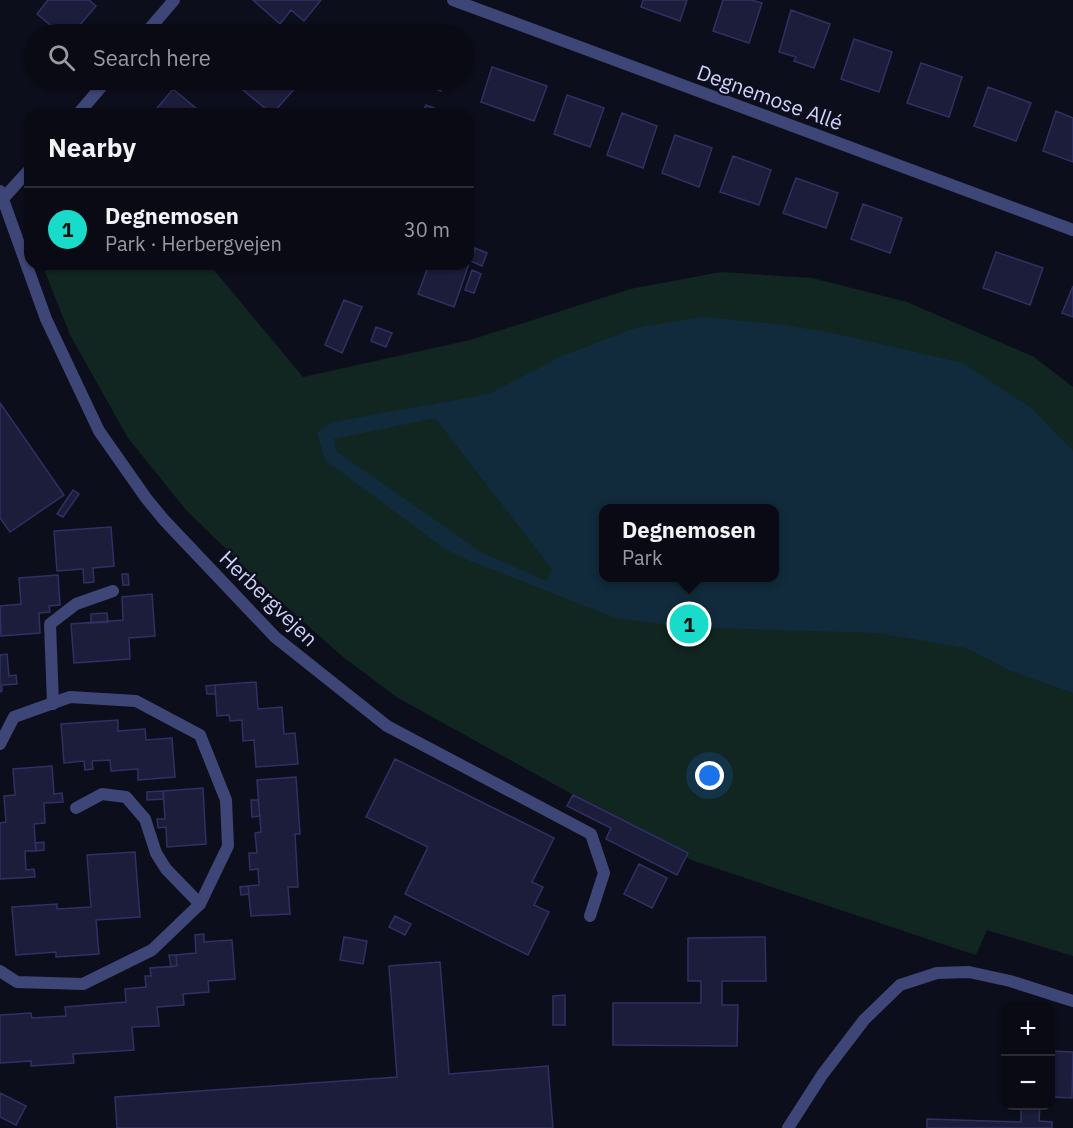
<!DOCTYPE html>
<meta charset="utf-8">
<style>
:root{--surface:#0a0a15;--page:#13131e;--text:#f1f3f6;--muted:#999aa0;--line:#2a2b34;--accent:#18dcc9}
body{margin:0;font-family:"IBM Plex Sans",sans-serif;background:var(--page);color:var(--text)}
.controls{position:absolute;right:18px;bottom:18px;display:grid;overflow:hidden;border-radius:12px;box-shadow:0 2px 4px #0004}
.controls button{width:54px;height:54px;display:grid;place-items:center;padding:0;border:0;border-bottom:2px solid var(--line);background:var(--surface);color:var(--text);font:30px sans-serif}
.you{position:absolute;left:710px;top:776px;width:21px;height:21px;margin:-15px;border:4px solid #fff;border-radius:50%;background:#1a73e8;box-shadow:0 0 0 9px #1a73e833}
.badge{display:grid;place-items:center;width:39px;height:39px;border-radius:50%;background:var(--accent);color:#111;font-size:20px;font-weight:700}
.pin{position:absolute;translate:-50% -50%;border:3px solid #fff;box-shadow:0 2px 6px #0006}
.popup{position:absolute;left:599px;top:504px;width:180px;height:78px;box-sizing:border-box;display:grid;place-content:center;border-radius:12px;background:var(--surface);filter:drop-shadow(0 2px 4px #0005);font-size:20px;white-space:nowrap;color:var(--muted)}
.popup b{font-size:22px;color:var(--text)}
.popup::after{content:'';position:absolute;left:50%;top:100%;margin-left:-12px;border:12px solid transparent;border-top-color:var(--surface)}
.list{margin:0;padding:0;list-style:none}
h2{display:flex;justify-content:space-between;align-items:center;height:78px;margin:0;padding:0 24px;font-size:26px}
h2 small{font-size:20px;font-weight:400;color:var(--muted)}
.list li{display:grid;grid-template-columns:39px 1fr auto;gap:18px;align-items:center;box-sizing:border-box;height:84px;padding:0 24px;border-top:2px solid var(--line)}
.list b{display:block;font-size:22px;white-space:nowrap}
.list p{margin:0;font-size:20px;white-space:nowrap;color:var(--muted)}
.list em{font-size:20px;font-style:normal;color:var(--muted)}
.icon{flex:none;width:33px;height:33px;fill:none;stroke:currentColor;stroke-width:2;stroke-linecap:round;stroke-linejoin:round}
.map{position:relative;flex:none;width:1073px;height:1128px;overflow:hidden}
.search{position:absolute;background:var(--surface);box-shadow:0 2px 4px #0004;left:24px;top:24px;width:450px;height:66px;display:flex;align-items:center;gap:15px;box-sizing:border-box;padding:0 21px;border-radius:33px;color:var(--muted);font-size:22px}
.panel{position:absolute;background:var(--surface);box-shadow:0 2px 4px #0004;left:24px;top:108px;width:450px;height:162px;border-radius:18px}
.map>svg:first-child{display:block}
.green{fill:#112521;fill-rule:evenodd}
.water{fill:#112b3c;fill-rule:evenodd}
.building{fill:#1c1c3b;stroke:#303064;stroke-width:1.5}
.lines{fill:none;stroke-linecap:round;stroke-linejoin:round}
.lane{stroke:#3d4676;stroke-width:12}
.street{stroke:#3d4676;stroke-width:12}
.labels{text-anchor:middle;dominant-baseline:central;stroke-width:4.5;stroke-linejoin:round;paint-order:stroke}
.street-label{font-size:21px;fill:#ced1fa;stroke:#0d0e1c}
</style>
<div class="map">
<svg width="1073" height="1128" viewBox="0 0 1073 1128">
<rect width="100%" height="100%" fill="#0d0e1c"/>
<path class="green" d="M42 264H209L303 377 470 340 630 289 721 272 812 278 907 302 1034 357 1073 387V956L987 930 976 955 691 860 398 698 343 657 269 591 186 510 128 438 70 335ZM604 508H774V578H604Z"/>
<path class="water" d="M703 317 786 325 837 334 963 363 1031 408 1073 451V693L1009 670 966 648 878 633 685 627 616 618 470 561 445 549 325 460 317 433 333 422 489 394 564 355 636 328ZM435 418 552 569 546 581 481 552 336 451 334 439ZM604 508H774V578H604Z"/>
<path class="building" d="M48 0H89L96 6 72 34H61L37 14Z
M253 0H321L304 21 291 10 280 24Z
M643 0H687L680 21 641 7Z
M723 0H751L762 3 749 43 713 31Z
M791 10 830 24 814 68 794 61 796 57 779 52Z
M377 26 399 34H374Z
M854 39 892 52 879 92 841 79Z
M921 63 962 77 949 117 907 103Z
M492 67 547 86 534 121 481 102Z
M231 80H289L297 86 272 114Z
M408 80H445L441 91Z
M988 87 1031 103 1016 141 974 126Z
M173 89 203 114H152Z
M567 95 604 108 590 147 554 134Z
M426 105 434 108 431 114H422Z
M1056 111 1073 118V162L1043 151Z
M622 113 657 126 643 168 607 155Z
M675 135 712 148 699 187 662 173Z
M733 156 771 170 759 205 720 192Z
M796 178 838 193 826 228 783 213Z
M863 204 902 218 890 253 851 239Z
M475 248 487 253 482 266 471 261Z
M996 252 1043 268 1030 305 983 288Z
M468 257 471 258 454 307 418 294 429 264H468Z
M472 270 481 274 474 293 465 290Z
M1073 286V317L1062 313Z
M344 300 362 307 342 353 325 345Z
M376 327 392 333 386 347 371 341Z
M0 403 64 495 10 532 0 518Z
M73 490 79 494 63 517 57 514Z
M111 527 114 566 93 568 94 582 84 583 83 569 57 571 54 531Z
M122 574H128L129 585H123Z
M58 575 60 605 49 606 50 612 39 613 40 633 1 636 0 606 21 604 19 578Z
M152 594 155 636 129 638 130 659 74 663 71 624 123 620 122 597Z
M107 613 108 622 91 623V614Z
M7 654 9 676 16 675 17 684 2 685V691L0 692V655Z
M256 682 258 709 282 707 284 734 295 733 298 764 256 767 254 740 243 741 242 720 230 721 229 715 217 716 215 685Z
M215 685V694H207L206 686Z
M118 720V731L145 729 146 740 172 738 175 777 138 780V769L111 771 110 760 92 761 93 769 85 770 84 761 64 763 61 724Z
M395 759 554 838 532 882 543 887 534 905 549 912 528 955 405 894 428 847 366 817Z
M52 766 54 794 62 793 63 802 44 803 45 823 34 824 36 851H25L26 870 34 869 35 877 0 879V823L6 822 4 796 15 795 13 769Z
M296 777 300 834H295L298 887H288L290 914 251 916 248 886 259 885 258 869 250 870 249 853H257L255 833 261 832 257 780Z
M203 788 206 844 167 847 166 827 158 828 157 819H165L163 791Z
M163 791 164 799 147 800V792Z
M573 795 688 853 677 875 606 839 611 828 567 806Z
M251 800H258L260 816 252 817Z
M44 842V850L36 851 35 843Z
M135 852 140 917 96 920 99 954 56 957V952L16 955 12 907 57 904V909L91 907 87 855Z
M639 864 667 878 652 908 624 894Z
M248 886 249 894 241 895 240 887Z
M395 916 411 924 405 935 389 927Z
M204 934V942L232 940 235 979 208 981 209 992 183 994 184 1005 157 1007 159 1026 132 1027 134 1050 73 1054 74 1063 31 1066V1061L0 1063V1015L31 1013 32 1018 66 1016 65 1007 126 1002 125 989 146 987 145 976H151L150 968 177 966 176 955 196 953 195 935Z
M344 937 367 941 363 964 340 960Z
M765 937 766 981H722V1005H738L737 1046 613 1045V1003H701V981H688V938Z
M169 955H176L177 966 171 967Z
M440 962 449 1074 548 1066 553 1128H117L115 1097 397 1077 389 966Z
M565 995V1025H553V996Z
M1050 1051 1073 1052 1072 1098 1050 1097Z
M0 1093 26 1106 16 1125 0 1117Z
M1021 1106H1040L1039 1121 1052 1122V1128H927V1119L1021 1122Z"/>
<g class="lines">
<path class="lane" d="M53 704 50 624 76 604 113 591
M76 808 102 794 126 797 145 819 156 853 166 869 200 904"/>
<path class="street" d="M453 0 1073 230
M145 34 174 0
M78 114 107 80
M0 191 46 319 99 431 146 498 164 520 275 637 387 726 591 834 604 873 590 916
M0 202 30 169
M0 744 14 717 70 697 136 701 200 735 226 800 228 846 200 904 152 950 83 984 17 982 0 971
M788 1128 822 1075 864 1020 900 985 937 973 969 972 1010 981 1073 1001"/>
</g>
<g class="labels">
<g class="street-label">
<text transform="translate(770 97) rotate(20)">Degnemose Allé</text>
<text transform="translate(269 598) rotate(44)">Herbergvejen</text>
</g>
</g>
</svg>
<div class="controls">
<button>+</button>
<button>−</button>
</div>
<div class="you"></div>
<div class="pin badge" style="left:689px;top:624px">1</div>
<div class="popup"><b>Degnemosen</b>Park</div>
<div class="search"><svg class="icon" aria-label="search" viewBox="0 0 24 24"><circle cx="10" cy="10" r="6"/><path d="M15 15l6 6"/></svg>Search here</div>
<section class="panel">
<h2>Nearby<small></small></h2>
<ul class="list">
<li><span class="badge">1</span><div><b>Degnemosen</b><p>Park · Herbergvejen</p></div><em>30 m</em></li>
</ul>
</section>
</div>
